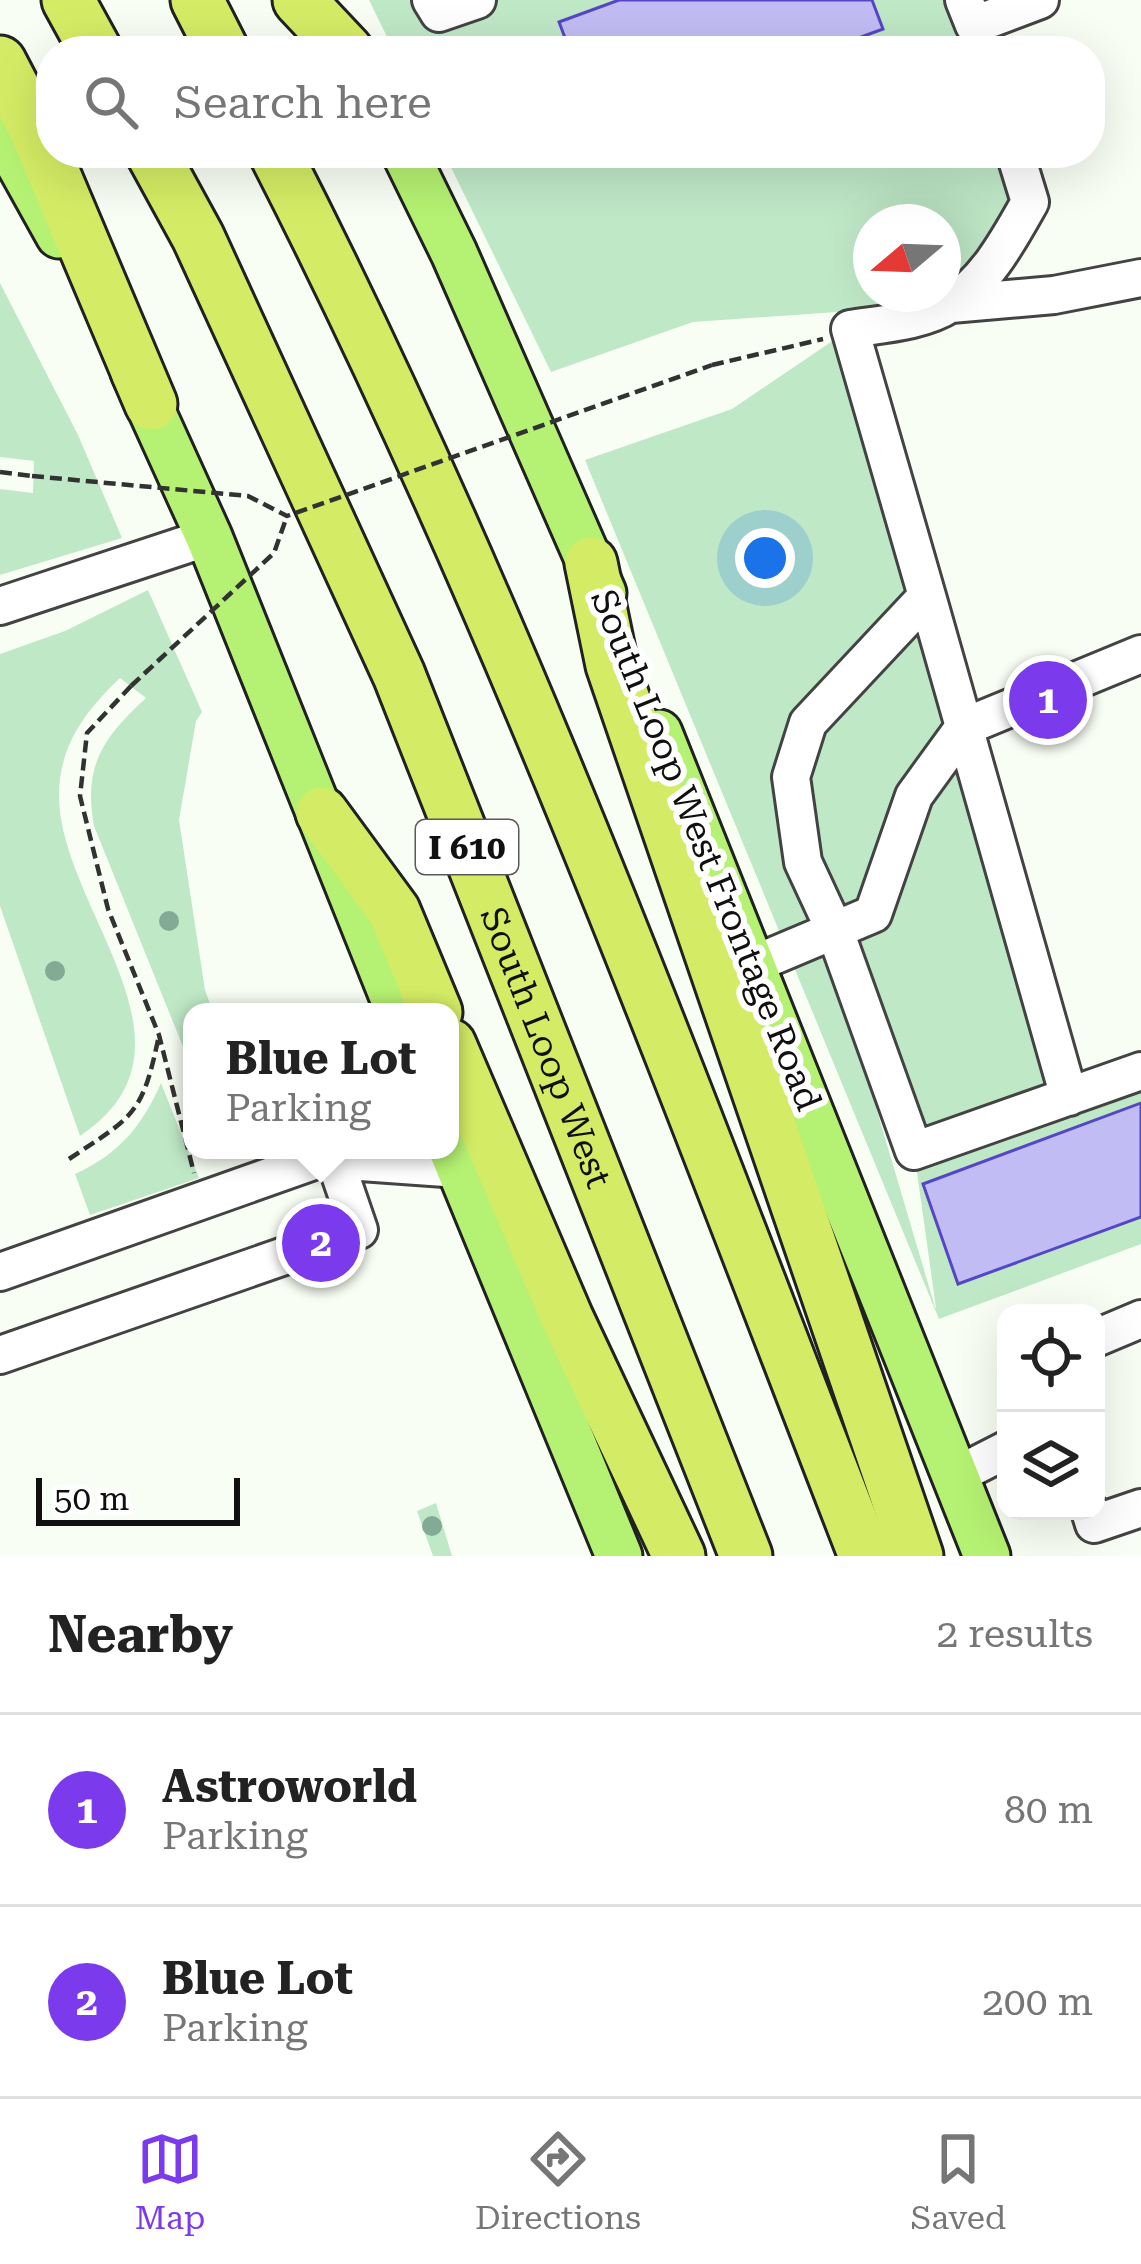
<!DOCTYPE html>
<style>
:root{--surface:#fff;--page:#f2f2f2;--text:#222;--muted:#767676;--line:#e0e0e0;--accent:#7c3aed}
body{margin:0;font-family:"Roboto Serif",serif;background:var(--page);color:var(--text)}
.controls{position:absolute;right:36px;bottom:36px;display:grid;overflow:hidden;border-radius:24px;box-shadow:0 12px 48px #0002}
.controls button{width:108px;height:108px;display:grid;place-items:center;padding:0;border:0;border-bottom:3px solid var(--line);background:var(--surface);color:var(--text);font:60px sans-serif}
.compass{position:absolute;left:853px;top:204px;width:108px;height:108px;border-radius:50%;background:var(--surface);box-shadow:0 12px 48px #0002;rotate:251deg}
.scale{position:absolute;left:36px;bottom:30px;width:204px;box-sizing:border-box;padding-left:12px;border:6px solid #101010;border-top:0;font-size:33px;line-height:42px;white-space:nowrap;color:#101010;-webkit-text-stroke:9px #fff;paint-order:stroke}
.you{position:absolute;left:765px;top:558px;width:42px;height:42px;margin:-30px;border:9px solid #fff;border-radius:50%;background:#1a73e8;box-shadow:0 0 0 18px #1a73e833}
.badge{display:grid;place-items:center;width:78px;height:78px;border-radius:50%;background:var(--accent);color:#fff;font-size:39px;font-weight:700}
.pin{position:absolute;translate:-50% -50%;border:6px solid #fff;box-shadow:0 3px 12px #0006}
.popup{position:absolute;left:183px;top:1003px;width:276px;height:156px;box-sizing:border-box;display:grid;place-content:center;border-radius:24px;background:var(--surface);filter:drop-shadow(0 3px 9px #0005);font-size:39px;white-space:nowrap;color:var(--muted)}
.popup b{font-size:45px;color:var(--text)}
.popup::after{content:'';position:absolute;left:50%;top:100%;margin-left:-24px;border:24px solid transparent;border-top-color:var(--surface)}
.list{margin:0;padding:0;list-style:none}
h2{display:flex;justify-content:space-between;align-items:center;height:156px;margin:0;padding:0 48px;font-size:51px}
h2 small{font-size:39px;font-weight:400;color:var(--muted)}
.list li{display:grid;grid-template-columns:78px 1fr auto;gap:36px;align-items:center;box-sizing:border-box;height:192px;padding:0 48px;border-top:3px solid var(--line)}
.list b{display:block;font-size:45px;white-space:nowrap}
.list p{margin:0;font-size:39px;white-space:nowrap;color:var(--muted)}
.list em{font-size:39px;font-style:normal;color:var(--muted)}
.icon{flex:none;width:66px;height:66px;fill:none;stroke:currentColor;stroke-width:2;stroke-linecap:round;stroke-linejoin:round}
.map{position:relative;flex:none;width:1141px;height:1556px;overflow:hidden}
.search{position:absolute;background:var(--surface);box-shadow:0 12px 48px #0002;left:36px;right:36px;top:36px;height:132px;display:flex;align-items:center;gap:30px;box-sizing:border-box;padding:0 42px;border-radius:48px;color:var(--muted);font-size:45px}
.sheet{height:540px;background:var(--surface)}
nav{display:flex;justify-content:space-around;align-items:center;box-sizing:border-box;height:168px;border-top:3px solid var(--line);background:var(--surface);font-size:33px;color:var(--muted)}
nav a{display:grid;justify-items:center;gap:6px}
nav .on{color:var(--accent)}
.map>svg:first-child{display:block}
.green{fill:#bfe8c7;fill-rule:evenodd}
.water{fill:#c1bcf3;stroke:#5546c6;stroke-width:3}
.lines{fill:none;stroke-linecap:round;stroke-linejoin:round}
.minor-casing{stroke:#434343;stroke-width:42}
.major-casing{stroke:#212121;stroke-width:51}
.highway-casing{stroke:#212121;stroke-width:57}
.path{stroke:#323232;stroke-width:4.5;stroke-dasharray:12 6;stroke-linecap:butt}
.minor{stroke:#fff;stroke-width:36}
.major{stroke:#b5f172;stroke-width:45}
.highway{stroke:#d4ec65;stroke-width:51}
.path-bridge{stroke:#323232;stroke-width:4.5;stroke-dasharray:12 6;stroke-linecap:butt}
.tree{fill:#83aa94}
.labels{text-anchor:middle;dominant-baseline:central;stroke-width:12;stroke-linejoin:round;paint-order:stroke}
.shield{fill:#fff;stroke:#585858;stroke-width:3}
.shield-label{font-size:33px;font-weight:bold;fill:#101010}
.street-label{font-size:36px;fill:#101010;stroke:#fff}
</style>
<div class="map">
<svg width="1141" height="1556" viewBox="0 0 1141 1556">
<rect width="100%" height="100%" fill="#f9fef4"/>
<path class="green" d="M369 0H958L976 51H394Z
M444 153H1012L1030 202 951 304 693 322 551 372ZM871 222H943V294H871Z
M0 283 78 435 122 538 0 575V489L33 493 34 461 0 457Z
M850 329 1069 1096 1141 1071V1244L939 1319 585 460 732 409ZM807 874 914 1151 936 1308 935 1307Z
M148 590 202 712 196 721 179 820 205 990 213 1012H192V1069L94 826C83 765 103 738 146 698L120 678C86 710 59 746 59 795 59 909 215 1046 80 1136L0 906V654L65 631Z
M161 1083 199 1178 90 1215 75 1174C119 1154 142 1126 161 1083Z
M436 1503 452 1556H433L417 1511Z"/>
<path class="water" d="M619 0H872L883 29 823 51H570L559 22Z
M1141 1103V1217L958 1284 923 1184Z"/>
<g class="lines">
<defs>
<path id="minor" d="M431 0 439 13 477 0
M964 0 974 25 1040 0
M1015 153 1030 202C1009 239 987 281 950 304 922 322 882 324 850 329L927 596 808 723 791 777 803 862 835 931 914 1151 1141 1071
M951 304 1054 295 1141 278
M927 596 1069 1097
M0 606 209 537
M752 965 873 914 914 796 964 727 1141 654
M0 1272 319 1159 459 1169
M1096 1338 1141 1319
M0 1355 359 1230 335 1160
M955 1476 1006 1450
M1090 1511 1094 1524 1141 1508"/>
<path id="major" d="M0 129 59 235
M405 153 454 253 603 593
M134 372 209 537 399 1012
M659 733 987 1556
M450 1145 619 1556"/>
<g id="highway">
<path d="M68 0 96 51"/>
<path d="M197 0 223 51"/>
<path d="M299 0 347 51"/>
<path d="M0 62 35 129 151 404"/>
<path id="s1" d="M152 153 198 237 399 675 746 1556"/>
<path d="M275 153C507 606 681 1082 865 1556"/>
<path d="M591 563 612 665 917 1556"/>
<path d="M322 813 394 911 436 1012"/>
<path d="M450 1045 567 1318 679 1556"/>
</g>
</defs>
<use href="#minor" class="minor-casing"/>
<use href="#major" class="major-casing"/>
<use href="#highway" class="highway-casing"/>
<path class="path" d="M712 365 823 339
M0 472 32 476
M131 686 87 733 80 796 108 909 159 1035 194 1173
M69 1159C132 1117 142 1116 158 1040"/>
<use href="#minor" class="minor"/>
<use href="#major" class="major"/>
<use href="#highway" class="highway"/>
<path class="path-bridge" d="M32 476 248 496 287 516 712 365
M131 686 274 553 287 516"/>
</g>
<g class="tree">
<circle cx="169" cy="921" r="10"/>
<circle cx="55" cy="971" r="10"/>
<circle cx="432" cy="1526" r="10"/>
</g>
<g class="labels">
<rect class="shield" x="416" y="820" width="102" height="54" rx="9"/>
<g class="shield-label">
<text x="467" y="847">I 610</text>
</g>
<g class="street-label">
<text transform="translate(706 850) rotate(68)">South Loop West Frontage Road</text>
<text stroke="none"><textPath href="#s1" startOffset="978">South Loop West</textPath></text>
</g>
</g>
</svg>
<div class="controls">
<button><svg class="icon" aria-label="locate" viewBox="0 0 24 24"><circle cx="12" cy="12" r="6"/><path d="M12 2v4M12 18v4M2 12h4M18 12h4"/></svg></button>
<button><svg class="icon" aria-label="layers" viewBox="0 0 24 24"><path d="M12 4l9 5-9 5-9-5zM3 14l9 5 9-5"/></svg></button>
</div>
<svg class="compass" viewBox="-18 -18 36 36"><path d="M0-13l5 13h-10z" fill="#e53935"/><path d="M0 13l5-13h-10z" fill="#767676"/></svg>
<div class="scale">50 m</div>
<div class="you"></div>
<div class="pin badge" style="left:1048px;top:700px">1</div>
<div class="pin badge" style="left:321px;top:1243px">2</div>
<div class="popup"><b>Blue Lot</b>Parking</div>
<div class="search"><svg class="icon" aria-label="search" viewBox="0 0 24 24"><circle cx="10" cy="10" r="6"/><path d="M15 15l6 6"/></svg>Search here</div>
</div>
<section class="sheet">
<h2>Nearby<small>2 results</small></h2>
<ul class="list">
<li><span class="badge">1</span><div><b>Astroworld</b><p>Parking</p></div><em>80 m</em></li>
<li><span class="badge">2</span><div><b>Blue Lot</b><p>Parking</p></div><em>200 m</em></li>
</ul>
</section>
<nav>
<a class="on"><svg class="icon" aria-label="map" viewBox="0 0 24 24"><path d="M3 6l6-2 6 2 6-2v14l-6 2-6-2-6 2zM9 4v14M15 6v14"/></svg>Map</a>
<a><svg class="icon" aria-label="directions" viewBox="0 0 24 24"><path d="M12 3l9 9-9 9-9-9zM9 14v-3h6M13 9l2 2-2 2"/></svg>Directions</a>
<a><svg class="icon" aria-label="saved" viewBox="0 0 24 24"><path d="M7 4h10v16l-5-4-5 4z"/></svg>Saved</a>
</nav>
